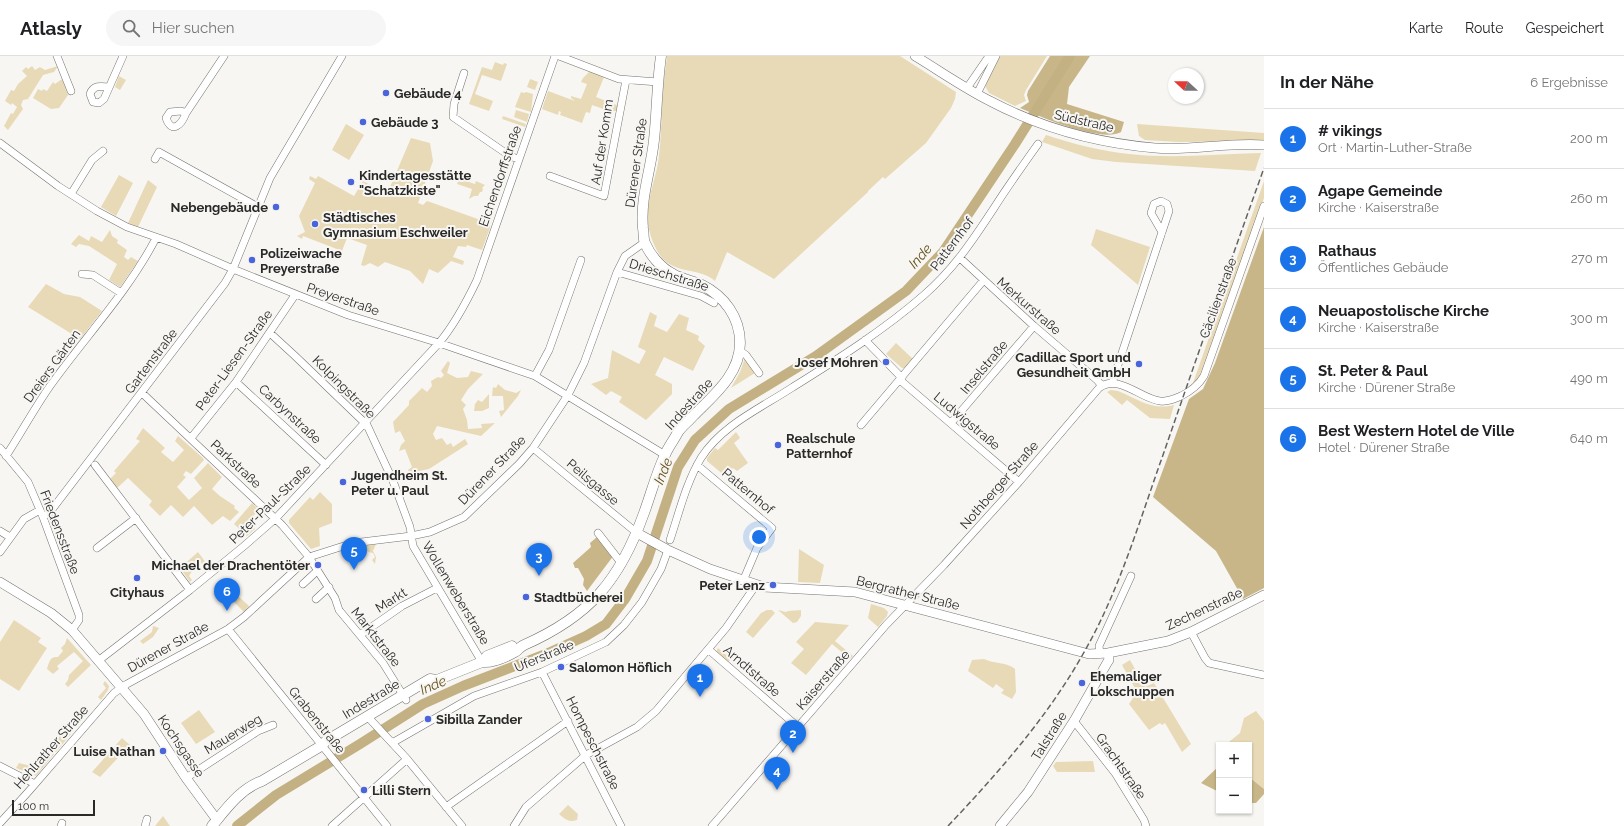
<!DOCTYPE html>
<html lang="de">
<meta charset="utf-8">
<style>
:root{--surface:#fff;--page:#f6f6f6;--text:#202124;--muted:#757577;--line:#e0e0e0;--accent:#1a73e8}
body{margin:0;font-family:Raleway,sans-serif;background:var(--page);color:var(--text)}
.controls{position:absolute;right:12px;bottom:12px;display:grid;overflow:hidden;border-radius:0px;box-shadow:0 1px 3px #0004}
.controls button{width:36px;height:36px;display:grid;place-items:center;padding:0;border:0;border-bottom:1px solid var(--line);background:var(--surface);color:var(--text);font:20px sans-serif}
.compass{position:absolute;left:1168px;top:12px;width:36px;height:36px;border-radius:50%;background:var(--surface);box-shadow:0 1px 3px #0004;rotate:291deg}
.scale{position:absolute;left:12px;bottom:10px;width:83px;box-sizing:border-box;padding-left:4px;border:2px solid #292928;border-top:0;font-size:11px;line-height:14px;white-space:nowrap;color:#292928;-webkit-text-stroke:3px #f7f6f3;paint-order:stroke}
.you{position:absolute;left:759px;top:481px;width:14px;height:14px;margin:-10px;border:3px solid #fff;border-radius:50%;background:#1a73e8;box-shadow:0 0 0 6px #1a73e833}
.badge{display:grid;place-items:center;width:26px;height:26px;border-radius:50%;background:var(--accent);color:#fff;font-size:13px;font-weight:700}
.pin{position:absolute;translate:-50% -33px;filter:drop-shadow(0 1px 2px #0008)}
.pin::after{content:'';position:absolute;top:21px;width:14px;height:12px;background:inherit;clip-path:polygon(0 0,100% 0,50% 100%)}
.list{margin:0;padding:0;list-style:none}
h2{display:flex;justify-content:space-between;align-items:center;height:52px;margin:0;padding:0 16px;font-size:17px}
h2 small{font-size:13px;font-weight:400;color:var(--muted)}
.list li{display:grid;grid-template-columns:26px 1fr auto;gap:12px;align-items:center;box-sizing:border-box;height:60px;padding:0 16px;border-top:1px solid var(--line)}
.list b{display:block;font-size:15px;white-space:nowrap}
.list p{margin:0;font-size:13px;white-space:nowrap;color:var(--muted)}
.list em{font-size:13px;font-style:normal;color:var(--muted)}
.icon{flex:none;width:22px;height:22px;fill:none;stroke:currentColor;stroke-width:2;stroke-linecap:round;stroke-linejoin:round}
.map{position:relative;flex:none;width:1264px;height:770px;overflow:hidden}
header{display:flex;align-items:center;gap:24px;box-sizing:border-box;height:56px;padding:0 20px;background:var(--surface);border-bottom:1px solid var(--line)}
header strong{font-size:19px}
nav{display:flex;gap:22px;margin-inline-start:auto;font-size:14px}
.search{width:280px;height:36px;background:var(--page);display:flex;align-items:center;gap:10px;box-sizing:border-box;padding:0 14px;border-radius:22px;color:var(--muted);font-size:15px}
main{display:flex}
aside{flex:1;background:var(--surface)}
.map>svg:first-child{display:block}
.green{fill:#e8dab6}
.forest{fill:#c8b688}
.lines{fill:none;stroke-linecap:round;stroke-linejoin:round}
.river{stroke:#c3b183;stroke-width:10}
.street-casing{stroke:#747370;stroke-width:8}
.secondary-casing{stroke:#747370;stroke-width:10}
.primary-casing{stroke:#747370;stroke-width:11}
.street{stroke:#fff;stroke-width:7}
.secondary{stroke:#fff;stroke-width:9}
.primary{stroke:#fff;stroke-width:10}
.rail{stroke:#636361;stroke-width:1.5;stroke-dasharray:6 3;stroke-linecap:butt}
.poi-dot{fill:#4a65d9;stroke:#f7f6f3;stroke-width:1.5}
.labels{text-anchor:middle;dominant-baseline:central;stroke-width:4;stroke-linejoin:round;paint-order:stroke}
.poi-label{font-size:13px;font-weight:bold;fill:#292928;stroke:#f7f6f3;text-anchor:start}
.street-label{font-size:13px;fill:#292928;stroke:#f7f6f3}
.water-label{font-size:14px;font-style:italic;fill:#65521c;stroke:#f7f6f3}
</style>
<header>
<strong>Atlasly</strong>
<div class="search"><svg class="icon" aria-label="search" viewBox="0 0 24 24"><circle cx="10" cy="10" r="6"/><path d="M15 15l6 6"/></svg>Hier suchen</div>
<nav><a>Karte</a><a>Route</a><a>Gespeichert</a></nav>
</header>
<main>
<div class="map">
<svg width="1264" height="770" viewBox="0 0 1264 770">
<rect width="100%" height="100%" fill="#f7f6f3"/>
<path class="green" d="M667 0H900L956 36 955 43 951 52 926 87 885 123 883 121 868 135V136L774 223 727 196 715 225C701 212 678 218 663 203 656 195 651 183 649 173 644 150 654 129 658 107 662 81 661 56 663 30 664 20 666 10 667 0Z
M998 0H1047L1026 34 1024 39 1026 45 1015 50 989 37 985 30Z
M495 6 503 9 504 7 507 8 501 25 482 19 475 38 493 45 489 55 469 48 482 11 492 14Z
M32 10 35 14 40 11 45 14 58 10 54 16 43 19 28 43 23 44 21 49 23 53 8 74 4 70 11 57 13 58 17 51 12 47 11 49 5 45 11 34 14 35 18 28 27 20 22 15 26 11 28 13Z
M590 15 604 21 596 41 619 50 618 55H613L606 64 604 63 605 62H607L609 55 592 49 590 57 586 56 582 67 560 59 561 56 559 55 558 59 542 53 548 35 575 45 571 42V40L581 43 587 28 581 26 583 22Z
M119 20 126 24 120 34 115 31Z
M62 23 68 39 59 52 51 53 33 42 38 33 42 35 43 33 47 35 53 26 55 28Z
M530 23 538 26 535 34 527 31Z
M521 36 524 37 526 36 533 38 531 56 515 51Z
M516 54 529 58 527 66 514 61Z
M503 60 526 68 525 71 502 63Z
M346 68 364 79 349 104 332 94Z
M1137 68 1264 77V85L1179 86 1145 84 1139 80Z
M1046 79C1073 88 1101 95 1129 98 1172 103 1218 98 1261 97L1255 115 1116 106 1092 103 1042 86Z
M411 82 430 87 433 105 418 147 423 149 427 145 430 146 489 167 490 172 482 194 467 189 466 191 458 190 453 201 464 205 463 209 451 205 438 217 429 213 423 228 410 215 385 206 378 211 370 207 364 210 361 209 367 189 347 182 342 195 303 180 302 183 297 180 305 176 299 160 315 127 309 123 310 120 316 123 318 120 354 140 363 125 387 138Z
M462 115 469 118 466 125 475 128 476 125 485 129 482 132 483 133 482 136H480L478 140H474L469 143 472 133 457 128Z
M119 119 133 127 116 160 101 151Z
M148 124 157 131 138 171 128 167Z
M1264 125V142L1199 324 1193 327Z
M1096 173 1150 191 1138 229 1091 189Z
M110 174 112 180 118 184 117 187 127 194 124 201 128 204 131 201 138 205 120 231 109 224 117 208 89 190 79 188 76 191 71 188 79 179 89 185 91 180 102 186Z
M46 228 64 238 80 241 102 255 80 283 28 251Z
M650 256 657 260 654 270 667 276 679 258 689 262 686 274 699 280 698 284 705 290 693 315 664 301 655 319 672 328V338L646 364 619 346 622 341 611 335 606 339 591 328 608 322 612 294 639 308 646 295 638 291Z
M896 287 913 303 905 312H902L886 298Z
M745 302 755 317 731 332 740 316Z
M448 305 450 307 447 317 457 322 468 321 471 315 483 318 468 333 461 344 466 349 463 353 467 364 468 373 482 372 481 368 495 367 481 380 437 370 433 378 436 384 442 382 447 389 451 387 453 391 465 383 468 388 429 413 409 417 408 414 412 411 405 393 399 395 401 389 405 385 400 375 395 377 393 366 409 349V345L422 332 427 336 432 330 431 325 438 321 441 322 444 319 441 315Z
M498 328 505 334 516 337 521 334 518 340 501 361 499 355 504 354 503 340H492L493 331 496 332Z
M1111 334 1118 335C1138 343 1152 355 1174 349L1170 363 1150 362 1127 344 1122 349 1107 336Z
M489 338V352L482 355H474L475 348 478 344 482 346Z
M143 372 165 392 161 396 173 406 184 394 175 385 178 380 203 402 204 404 191 418 186 415 183 419 186 421 177 431 189 444 202 432 194 422 208 407 222 421 212 433 220 440 235 450 234 452 239 456 230 465 223 460 212 469 194 450 183 461 171 449 160 460 149 449 152 445 128 422 116 433 110 423 116 417 114 415 140 385 136 383Z
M736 376 740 382 734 387 748 407 737 415 733 412 725 420 707 405V402L715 392 718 394Z
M320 436 332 448V467L319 472 320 490 311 493 289 467V464L310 441 313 444Z
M252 447 259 454 248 465 255 473 247 480 234 468Z
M376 488 373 495 376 501 375 508 372 504 375 501 373 497 368 496 363 490Z
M799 493 824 509 820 527 798 526Z
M198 496 209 511 206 513 199 504 189 520 192 524 190 526 180 512Z
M225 528 249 550 244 556 220 532Z
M871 548 884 552 888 556 887 560 878 571 868 562Z
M767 554H772L775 557 753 582 746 576 761 557Z
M778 554 786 556 788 555 801 554V560L797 566 793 567Z
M14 564 41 582 38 586 47 592 19 635 0 623V586Z
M815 566 849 569 835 585 853 600 850 603 832 588 806 619 791 607 804 593 796 586Z
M153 570 159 572 153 581 143 588 140 585 152 576Z
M67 582 91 609 68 631 65 628 68 624 69 619 83 605 74 596 57 610 59 613 53 618 47 613C49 606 50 600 58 601L63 595 61 592 65 588Z
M718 592 731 603 728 606 716 596Z
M984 603C994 608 1007 606 1015 613L1016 636 1012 643 1001 637 1004 634 996 628 993 632 968 615 972 604Z
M1130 604 1145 631 1154 627 1191 688 1182 696 1165 667 1162 669 1160 667 1149 674 1129 648 1137 636 1122 609Z
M105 625 109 630 108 634 101 644 98 641 106 632 103 628Z
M199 654 215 676 196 688 181 667Z
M1256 655 1264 665V733L1249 721V689H1225L1240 677 1244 662Z
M65 673 71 678 56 696 50 691Z
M122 682 130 689 100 721 92 716Z
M50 694 54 698 36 720 16 712 19 707 35 711Z
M1093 705 1095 716H1057L1053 710 1056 706Z
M568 749 578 758 577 764C569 767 565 763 559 758Z
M163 760 170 770H155Z"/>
<path class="forest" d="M1050 0H1090L1069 31 1067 48 1124 66 1121 76C1101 87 1041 61 1020 52L1029 46 1027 39 1028 35Z
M1264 171V532L1243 543 1216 495 1153 441 1189 343 1203 333 1215 307Z
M597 481 614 499 587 535 583 529 584 523 578 512H575L573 507 591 491 590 487Z
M1219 710V736L1201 727Z
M1249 721 1264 733V738L1256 747H1249Z"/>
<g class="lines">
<path class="river" d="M237 770 276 739 360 688 423 648 463 630 546 598 586 580 606 568 625 543 647 505 678 411 695 384 729 353 816 300 906 235 943 196 1015 88 1070 0"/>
<defs>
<path id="street" d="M57 0 71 35
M559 0 619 23 658 26
M464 17 454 48 453 61 510 100 518 103
M109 31C101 30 93 29 90 38L93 46 99 47 104 43 123 0
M967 32 989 0
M977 38 996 0
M186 57 181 55 170 56 166 62C172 79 182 68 186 57L224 0
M0 87 58 130 97 155 127 171 176 188 233 213 348 259 439 287 535 320 665 399
M155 103 159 96 258 151
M550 120 604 140 626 24
M71 138 92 104 103 95
M960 202 1034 270 1097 324 1102 330
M617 216 701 240 714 247
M82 218 93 219 121 237
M270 277 294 299 367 369 393 425 410 471 413 490 482 606
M865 284 902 322
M740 295 746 299 759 317
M535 320 549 294 581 204
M900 324 1019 426
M236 326 326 409
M1112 327 1169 155 1167 148 1161 145 1154 148 1151 157 1162 176
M142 337 282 469 309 501 335 542 339 554 383 607 406 644
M951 367 1034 270
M861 369 983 225
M191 382 236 326 295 239
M0 392 28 426 43 461 79 559V564L72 574
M533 392 637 477
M6 400C21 377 34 353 50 330 85 281 128 236 156 182
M95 409 190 534
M697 409 772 472 757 492 743 525
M43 461 50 456 225 227 233 213 270 122 342 0
M0 475 10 481
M598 477 622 508
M670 484C679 457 686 427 701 402 722 369 761 352 793 331 838 303 884 274 924 239 953 214 973 184 994 152 1008 130 1023 109 1038 88
M97 492 136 462
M0 496 24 463 40 454
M303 528 317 515
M316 543 329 531
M228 573 387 770
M1191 576 1205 602 1209 607 1264 619
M360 579 402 550 437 532
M709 594 798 671
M1100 598 1099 590 1131 520
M98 605 190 534 244 490 276 462 439 287C455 268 466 247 477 224L555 0
M542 616 621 770
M367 660 407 703 462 770
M1074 665 1115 717 1144 764 1146 770
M392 687 474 640 542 616 606 586 624 569 642 546 661 513 668 494
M0 710 35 728
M186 722 258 675 273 669
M446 751 568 665
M0 767 29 735 114 637 127 628 228 573 244 561 309 501 353 487 411 480 430 476 464 461 519 408 533 392 568 339 584 307 617 216 625 200 645 186
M61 770 62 767
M145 770 147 763
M332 770 407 703
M514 770 526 751 586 699 637 671 656 655 726 572 756 529
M712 770 886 569 944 509 1019 426 1099 332C1118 317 1141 343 1160 345 1168 346 1174 343 1181 340 1191 335 1198 330 1204 320L1264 150"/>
<path id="secondary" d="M915 0C940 15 964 32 990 45 1041 72 1098 87 1155 92 1191 95 1228 86 1264 89
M637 477 668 494 710 513 764 531 855 536 1089 598 1108 597 1168 585 1191 576 1264 539
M0 526 51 557 72 574 144 658 186 722 217 764
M1000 770 1028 736 1074 665 1107 607 1109 604 1108 597"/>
<path id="primary" d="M482 606 487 600 512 590
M212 770C226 753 241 732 262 725L321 690 326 685 430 623 437 624 482 606C493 607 506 601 515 596 518 594 520 591 524 589 590 560 620 524 644 457 651 438 656 418 665 399 668 391 674 384 678 376 682 370 689 365 694 359 714 339 740 318 740 287 740 261 724 240 702 229 693 225 682 223 673 218 661 212 650 199 645 187 643 183 644 177 643 172 640 142 651 114 654 84 657 56 657 28 661 0"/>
</defs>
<use href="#street" class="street-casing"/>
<use href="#secondary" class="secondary-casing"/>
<use href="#primary" class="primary-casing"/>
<use href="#street" class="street"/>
<use href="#secondary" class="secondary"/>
<use href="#primary" class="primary"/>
<path class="rail" d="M948 770C998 717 1047 662 1083 598 1119 536 1139 466 1163 399 1196 303 1230 207 1264 112"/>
</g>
<g class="poi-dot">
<circle cx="386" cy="37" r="4"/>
<circle cx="363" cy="66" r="4"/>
<circle cx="351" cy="126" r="4"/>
<circle cx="276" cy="151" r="4"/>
<circle cx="315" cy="168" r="4"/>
<circle cx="252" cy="204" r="4"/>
<circle cx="886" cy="306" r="4"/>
<circle cx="1139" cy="308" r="4"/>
<circle cx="778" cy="389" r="4"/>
<circle cx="343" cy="426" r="4"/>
<circle cx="318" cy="509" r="4"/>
<circle cx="137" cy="522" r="4"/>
<circle cx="773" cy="529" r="4"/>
<circle cx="526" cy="541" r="4"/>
<circle cx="561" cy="611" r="4"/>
<circle cx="1082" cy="627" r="4"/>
<circle cx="428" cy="663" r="4"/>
<circle cx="163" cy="695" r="4"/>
<circle cx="364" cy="734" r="4"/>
</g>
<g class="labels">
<g class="poi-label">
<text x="394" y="37">Gebäude 4</text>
<text x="371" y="66">Gebäude 3</text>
<text x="359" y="119">Kindertagesstätte<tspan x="359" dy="15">"Schatzkiste"</tspan></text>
<text x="268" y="151" text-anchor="end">Nebengebäude</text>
<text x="323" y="161">Städtisches<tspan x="323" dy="15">Gymnasium Eschweiler</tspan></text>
<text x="260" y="197">Polizeiwache<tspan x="260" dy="15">Preyerstraße</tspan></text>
<text x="1131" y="301" text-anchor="end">Cadillac Sport und<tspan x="1131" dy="15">Gesundheit GmbH</tspan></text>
<text x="878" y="306" text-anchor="end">Josef Mohren</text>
<text x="786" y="382">Realschule<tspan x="786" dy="15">Patternhof</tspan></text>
<text x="351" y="419">Jugendheim St.<tspan x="351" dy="15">Peter u. Paul</tspan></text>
<text x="310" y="509" text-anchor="end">Michael der Drachentöter</text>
<text x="765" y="529" text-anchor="end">Peter Lenz</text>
<text x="137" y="536" text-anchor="middle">Cityhaus</text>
<text x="534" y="541">Stadtbücherei</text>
<text x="569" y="611">Salomon Höflich</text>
<text x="1090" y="620">Ehemaliger<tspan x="1090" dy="15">Lokschuppen</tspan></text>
<text x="436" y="663">Sibilla Zander</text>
<text x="155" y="695" text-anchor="end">Luise Nathan</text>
<text x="372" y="734">Lilli Stern</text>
</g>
<g class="street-label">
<text transform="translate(1084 65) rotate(13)">Südstraße</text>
<text transform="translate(602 86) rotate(-81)">Auf der Komm</text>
<text transform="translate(636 107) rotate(-82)">Dürener Straße</text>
<text transform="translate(500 120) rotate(-71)">Eichendorffstraße</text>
<text transform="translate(952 188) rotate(-53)">Patternhof</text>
<text transform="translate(669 219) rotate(17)">Drieschstraße</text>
<text transform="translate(1218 242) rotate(-70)">Cäcilienstraße</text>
<text transform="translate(343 243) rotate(19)">Preyerstraße</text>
<text transform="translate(1029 250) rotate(41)">Merkurstraße</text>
<text transform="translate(234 304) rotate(-54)">Peter-Liesen-Straße</text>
<text transform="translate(151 305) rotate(-53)">Gartenstraße</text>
<text transform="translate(52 310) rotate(-54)">Dreiers Gärten</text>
<text transform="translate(984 311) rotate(-50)">Inselstraße</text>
<text transform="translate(344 331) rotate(45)">Kolpingstraße</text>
<text transform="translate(689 348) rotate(-48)">Indestraße</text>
<text transform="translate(290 358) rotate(43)">Carbynstraße</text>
<text transform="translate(967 365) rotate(40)">Ludwigstraße</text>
<text transform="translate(236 408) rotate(43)">Parkstraße</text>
<text transform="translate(492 414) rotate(-46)">Dürener Straße</text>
<text transform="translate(593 426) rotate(40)">Peilsgasse</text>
<text transform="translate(999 429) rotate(-49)">Nothberger Straße</text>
<text transform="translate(748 435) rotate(40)">Patternhof</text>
<text transform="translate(270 448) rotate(-44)">Peter-Paul-Straße</text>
<text transform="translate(60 476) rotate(69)">Friedensstraße</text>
<text transform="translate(456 537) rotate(59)">Wollenweberstraße</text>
<text transform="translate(908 537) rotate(14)">Bergrather Straße</text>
<text transform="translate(391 544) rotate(-32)">Markt</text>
<text transform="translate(1204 553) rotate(-25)">Zechenstraße</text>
<text transform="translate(376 581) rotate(52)">Marktstraße</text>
<text transform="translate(168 591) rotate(-29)">Dürener Straße</text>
<text transform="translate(544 600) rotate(-23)">Uferstraße</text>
<text transform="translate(752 615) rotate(41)">Arndtstraße</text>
<text transform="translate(823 624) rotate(-49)">Kaiserstraße</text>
<text transform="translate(371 643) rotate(-31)">Indestraße</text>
<text transform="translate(317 664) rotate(51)">Grabenstraße</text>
<text transform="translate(233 678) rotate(-31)">Mauerweg</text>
<text transform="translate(1049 680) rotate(-58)">Talstraße</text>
<text transform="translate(593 687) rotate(63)">Hompeschstraße</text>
<text transform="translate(181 690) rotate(56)">Kochsgasse</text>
<text transform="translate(51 691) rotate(-49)">Hehlrather Straße</text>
<text transform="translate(1121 710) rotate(55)">Grachtstraße</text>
</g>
<g class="water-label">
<text transform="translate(920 200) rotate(-48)">Inde</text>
<text transform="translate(663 415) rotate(-68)">Inde</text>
<text transform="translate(433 629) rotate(-23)">Inde</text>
</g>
</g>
</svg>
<div class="controls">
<button>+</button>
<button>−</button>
</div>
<svg class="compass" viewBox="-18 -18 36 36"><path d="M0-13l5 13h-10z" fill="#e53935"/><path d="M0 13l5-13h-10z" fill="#757577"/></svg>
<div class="scale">100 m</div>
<div class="you"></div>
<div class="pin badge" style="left:700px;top:641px">1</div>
<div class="pin badge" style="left:793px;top:697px">2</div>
<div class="pin badge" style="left:539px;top:520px">3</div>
<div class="pin badge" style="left:777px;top:734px">4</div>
<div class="pin badge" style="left:354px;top:514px">5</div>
<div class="pin badge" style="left:227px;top:555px">6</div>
</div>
<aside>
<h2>In der Nähe<small>6 Ergebnisse</small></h2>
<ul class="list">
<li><span class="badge">1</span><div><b># vikings</b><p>Ort · Martin-Luther-Straße</p></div><em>200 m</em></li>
<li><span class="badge">2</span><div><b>Agape Gemeinde</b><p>Kirche · Kaiserstraße</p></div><em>260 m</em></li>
<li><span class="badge">3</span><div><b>Rathaus</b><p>Öffentliches Gebäude</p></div><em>270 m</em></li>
<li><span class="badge">4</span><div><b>Neuapostolische Kirche</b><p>Kirche · Kaiserstraße</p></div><em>300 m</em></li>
<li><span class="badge">5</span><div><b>St. Peter &amp; Paul</b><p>Kirche · Dürener Straße</p></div><em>490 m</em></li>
<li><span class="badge">6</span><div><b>Best Western Hotel de Ville</b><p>Hotel · Dürener Straße</p></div><em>640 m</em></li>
</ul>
</aside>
</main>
